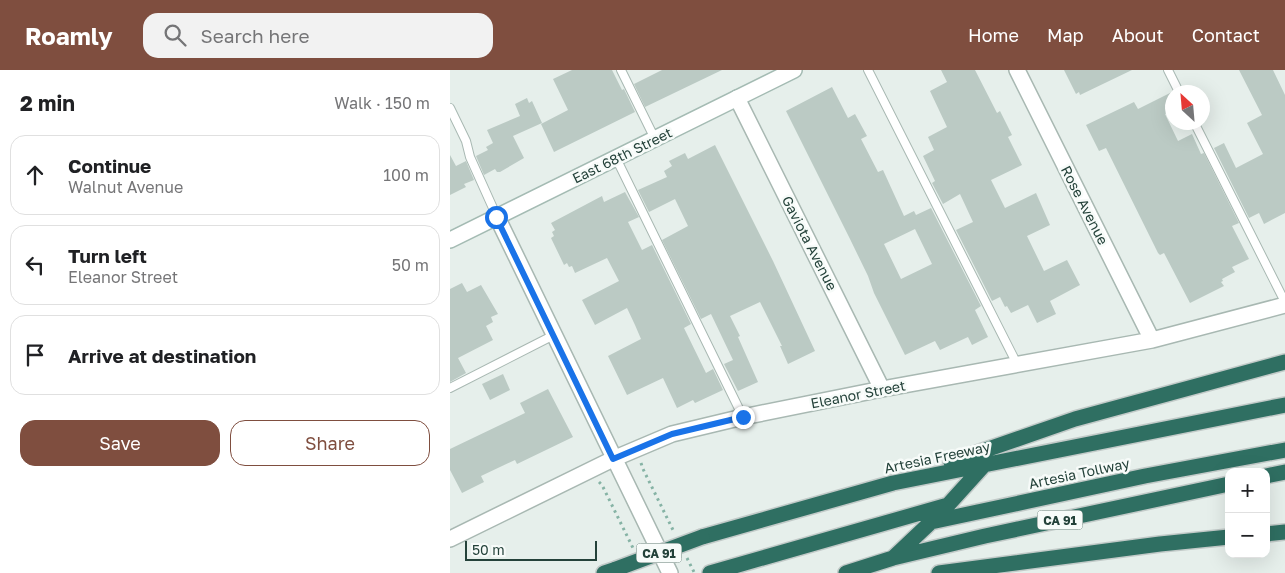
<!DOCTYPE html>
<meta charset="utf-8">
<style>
:root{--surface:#fff;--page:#f2f2f2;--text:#202124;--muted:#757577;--line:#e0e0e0;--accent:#7f4e3f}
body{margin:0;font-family:"Golos Text",sans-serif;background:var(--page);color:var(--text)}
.controls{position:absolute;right:15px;bottom:15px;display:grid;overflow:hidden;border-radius:10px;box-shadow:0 5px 20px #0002}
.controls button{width:45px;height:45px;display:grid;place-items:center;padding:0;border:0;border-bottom:1px solid var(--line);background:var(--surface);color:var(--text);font:25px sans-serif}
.compass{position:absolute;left:715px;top:15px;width:45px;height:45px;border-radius:50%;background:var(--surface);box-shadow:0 5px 20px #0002;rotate:334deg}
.scale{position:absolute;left:15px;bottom:12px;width:132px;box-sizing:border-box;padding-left:5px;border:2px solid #24423a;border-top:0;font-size:14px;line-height:18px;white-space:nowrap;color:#24423a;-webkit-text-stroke:4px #f7fbf9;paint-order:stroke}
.stop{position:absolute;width:15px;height:15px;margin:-11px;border:4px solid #1a73e8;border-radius:50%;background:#fff}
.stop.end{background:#1a73e8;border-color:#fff;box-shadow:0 1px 5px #0008}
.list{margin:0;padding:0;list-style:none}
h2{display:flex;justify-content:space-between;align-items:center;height:65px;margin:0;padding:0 20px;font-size:21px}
h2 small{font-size:16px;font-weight:400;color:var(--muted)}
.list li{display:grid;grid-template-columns:32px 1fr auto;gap:15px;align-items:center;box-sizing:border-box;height:80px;margin:0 10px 10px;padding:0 10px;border:1px solid var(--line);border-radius:15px}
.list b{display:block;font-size:19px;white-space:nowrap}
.list p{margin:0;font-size:16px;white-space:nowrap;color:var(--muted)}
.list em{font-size:16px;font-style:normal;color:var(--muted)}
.actions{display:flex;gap:10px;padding:15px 20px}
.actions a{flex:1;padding:11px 0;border:1px solid var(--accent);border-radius:15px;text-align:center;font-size:18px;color:var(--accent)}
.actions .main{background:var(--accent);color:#fff}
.icon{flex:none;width:28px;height:28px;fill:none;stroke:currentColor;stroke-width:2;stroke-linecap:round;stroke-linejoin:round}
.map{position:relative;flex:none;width:835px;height:503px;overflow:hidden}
header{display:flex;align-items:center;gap:30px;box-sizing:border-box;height:70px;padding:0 25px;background:var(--accent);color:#fff}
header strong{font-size:24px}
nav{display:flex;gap:28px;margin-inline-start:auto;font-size:18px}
.search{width:350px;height:45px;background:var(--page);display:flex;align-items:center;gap:12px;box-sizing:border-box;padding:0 18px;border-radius:15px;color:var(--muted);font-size:19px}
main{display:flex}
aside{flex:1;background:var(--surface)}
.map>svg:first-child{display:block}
.building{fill:#bbcac4;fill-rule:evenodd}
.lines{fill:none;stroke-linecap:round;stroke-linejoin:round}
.lane-casing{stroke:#a8b8b2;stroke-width:10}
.street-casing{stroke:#a8b8b2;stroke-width:18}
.secondary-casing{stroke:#a4bbb3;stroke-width:18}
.highway-casing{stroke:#c2cac8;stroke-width:18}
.path{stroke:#86b3a5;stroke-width:3;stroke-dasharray:2.5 4;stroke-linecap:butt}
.lane{stroke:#fff;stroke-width:8}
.street{stroke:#fff;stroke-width:15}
.secondary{stroke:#fff;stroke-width:15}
.highway{stroke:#2f6f62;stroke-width:15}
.highway-bridge-casing{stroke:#c2cac8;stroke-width:18;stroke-linecap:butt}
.highway-bridge{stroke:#2f6f62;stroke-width:15}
.route{stroke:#1a73e8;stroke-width:6}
.labels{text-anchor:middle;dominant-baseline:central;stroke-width:5;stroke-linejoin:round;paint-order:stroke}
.shield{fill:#f7fbf9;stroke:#637a73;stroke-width:1}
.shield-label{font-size:12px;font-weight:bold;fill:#24423a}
.street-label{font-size:14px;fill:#24423a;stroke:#f7fbf9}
</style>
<header>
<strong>Roamly</strong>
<div class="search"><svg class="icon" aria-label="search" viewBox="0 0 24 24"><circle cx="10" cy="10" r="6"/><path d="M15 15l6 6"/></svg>Search here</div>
<nav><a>Home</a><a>Map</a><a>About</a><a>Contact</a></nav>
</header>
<main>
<aside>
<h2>2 min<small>Walk · 150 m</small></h2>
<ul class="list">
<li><svg class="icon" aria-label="ahead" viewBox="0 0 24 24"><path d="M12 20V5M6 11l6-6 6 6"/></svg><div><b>Continue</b><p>Walnut Avenue</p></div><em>100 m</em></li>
<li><svg class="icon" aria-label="left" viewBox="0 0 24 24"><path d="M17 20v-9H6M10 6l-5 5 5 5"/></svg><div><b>Turn left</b><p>Eleanor Street</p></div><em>50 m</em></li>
<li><svg class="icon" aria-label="arrive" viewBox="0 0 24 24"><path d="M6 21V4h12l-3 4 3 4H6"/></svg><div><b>Arrive at destination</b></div></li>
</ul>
<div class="actions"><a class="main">Save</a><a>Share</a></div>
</aside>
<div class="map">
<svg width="835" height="503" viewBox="0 0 835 503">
<rect width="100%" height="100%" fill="#e6efeb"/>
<path class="building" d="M122 0H162L172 20 174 19 185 42 104 82 91 54 118 40 103 9Z
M212 0H272L195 37 184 14Z
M491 0H525L547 43 550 41 562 65 558 67 572 95 541 110 555 138 586 123 600 155 577 166 594 201 617 190 630 215 600 231 606 244 587 253 578 235 561 243 557 236 555 237 550 227 542 231 506 160 523 152 510 124 493 134 482 113 485 111 473 86 484 80 478 67 497 57 480 21 497 12Z
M614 0H682L630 25 629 22 626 24Z
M789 0H823L835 25V143L814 154 809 143 799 148 764 78 774 73 786 98 813 84 797 53 812 45Z
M382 17 398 48 405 44 417 66 411 69 428 102 433 100 454 146 464 141 466 145 481 138 531 236 525 240 538 267 522 275 518 267 490 280 485 271 455 285 424 223 418 206 400 169 336 41ZM465 159 482 194 451 209 434 174Z
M722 22V40L715 44 728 71 742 64 751 84 754 83 789 153 782 156 799 189 782 197 785 202 772 209 773 211 771 212 774 216 740 233 714 183 710 185 708 183 656 78 649 81 636 55 684 32 688 39Z
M77 28 79 33 82 31 92 53 63 66 74 88 50 102H47L45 99 34 105 26 86 38 80 36 77 43 73 37 60 70 46 65 34Z
M265 75 323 191 365 281 338 294 330 276H332L310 232 280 246 290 266 288 267 308 312 288 321 274 294 283 290 261 244 251 249 212 170 238 156 225 129 199 142 188 120 217 107 214 101 222 96 219 91 235 83 238 89Z
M0 85 6 96 16 91 24 110 14 114 16 117 0 125Z
M175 122 189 147 178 152 192 180 202 175 241 254 234 258 256 303 263 299 273 320 245 333 243 330 227 338 213 308 177 325 158 286 191 269 185 255 177 238 145 255 132 230 169 211 157 188 125 203 122 196 119 197 117 193 114 195 101 168 104 166 102 162 105 160 101 153 152 126 154 132Z
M12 213 17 222 31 215 48 244 41 247 43 252 36 256 43 270 8 288 16 303 0 312V219Z
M53 304 60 320 40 330 32 314Z
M98 319 123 367 67 394 65 390 31 406 34 412 12 423 0 400V379L75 343 70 333Z"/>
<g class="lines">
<defs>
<path id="lane" d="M171 0 205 69
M418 0 567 294
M718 0 729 22
M0 38 16 71 20 87 47 147
M744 52 835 232
M166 88 293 347
M0 318 104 265"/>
<path id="street" d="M567 0 702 270
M287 28 432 319
M47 147 220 503
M0 469 163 389 222 364 293 347 432 319 702 270 835 235"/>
<path id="secondary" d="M0 170 344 0"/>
<path id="highway" d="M501 392 625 349 835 292
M816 406 835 402
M816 464 835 462
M252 467 443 413 835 335
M443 488 481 452 695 406 835 380
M154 503 166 499
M260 503 498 435 536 393
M396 503 443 488 535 466 779 414
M489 503 710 474 779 467"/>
</defs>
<use href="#lane" class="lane-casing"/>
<use href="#street" class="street-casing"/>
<use href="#secondary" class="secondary-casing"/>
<use href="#highway" class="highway-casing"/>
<path class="path" d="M191 393 193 399 224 462
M149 412 152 415 183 478
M237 488 244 502"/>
<use href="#lane" class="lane"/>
<use href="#street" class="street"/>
<use href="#secondary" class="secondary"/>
<use href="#highway" class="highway"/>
<defs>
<path id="highway-bridge" d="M166 499 252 467"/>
</defs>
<use href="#highway-bridge" class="highway-bridge-casing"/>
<use href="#highway-bridge" class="highway-bridge"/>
</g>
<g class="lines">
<path class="route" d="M46 147 163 389 222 364 293 347"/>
</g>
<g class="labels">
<g class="shield">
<rect x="587.5" y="440.5" width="45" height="19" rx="4"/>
<rect x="186.5" y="473.5" width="45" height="19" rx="4"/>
</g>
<g class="shield-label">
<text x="610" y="450">CA 91</text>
<text x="209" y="483">CA 91</text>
</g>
<g class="street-label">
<text transform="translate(172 85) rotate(-26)">East 68th Street</text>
<text transform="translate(635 135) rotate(63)">Rose Avenue</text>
<text transform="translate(360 173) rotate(63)">Gaviota Avenue</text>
<text transform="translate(408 324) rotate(-11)">Eleanor Street</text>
<text transform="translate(487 387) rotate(-12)">Artesia Freeway</text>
<text transform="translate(629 403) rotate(-12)">Artesia Tollway</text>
</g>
</g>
</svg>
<div class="controls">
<button>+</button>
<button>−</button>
</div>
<svg class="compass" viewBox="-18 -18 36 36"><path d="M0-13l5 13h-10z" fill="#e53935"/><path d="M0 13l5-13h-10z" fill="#757577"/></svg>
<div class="scale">50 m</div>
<div class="stop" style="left:46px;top:147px"></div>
<div class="stop end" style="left:293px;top:347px"></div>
</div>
</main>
